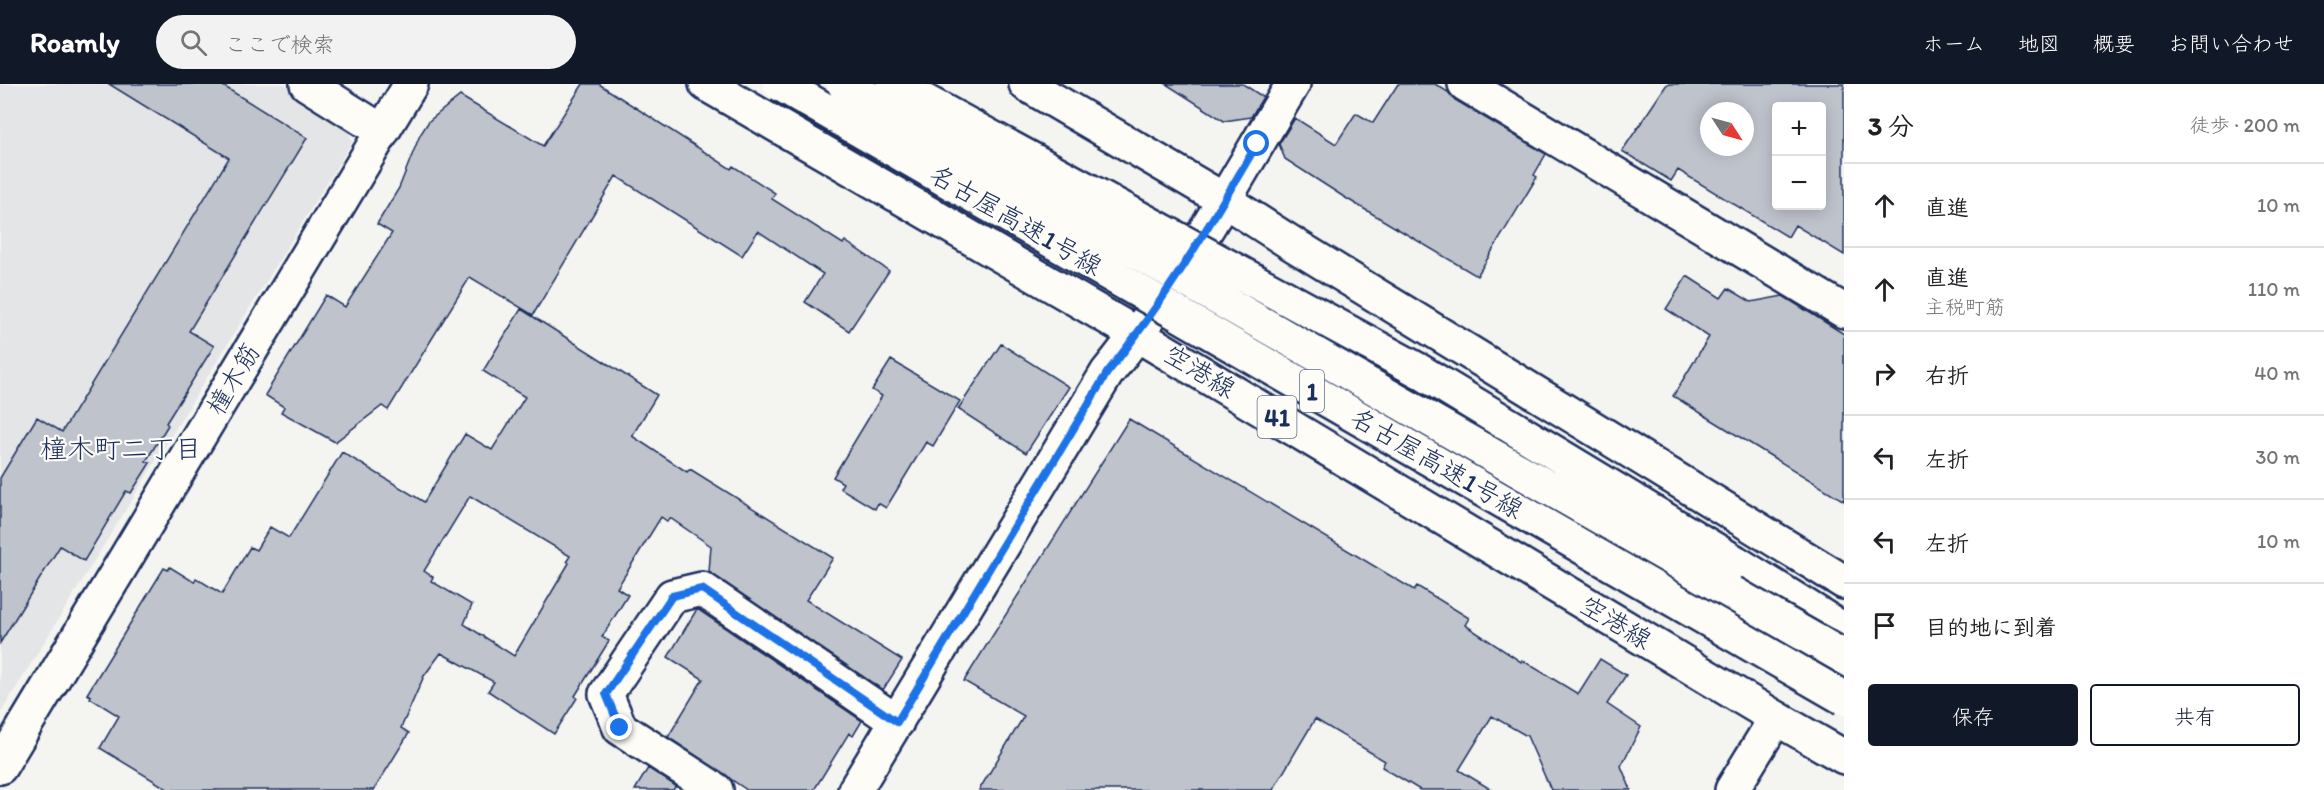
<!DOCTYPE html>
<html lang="ja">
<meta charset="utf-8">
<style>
:root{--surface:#fff;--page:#f2f2f2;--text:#202124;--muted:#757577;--line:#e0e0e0;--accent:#111827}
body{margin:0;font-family:Itim,"Klee One",sans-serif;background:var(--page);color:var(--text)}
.controls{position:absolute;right:18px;top:18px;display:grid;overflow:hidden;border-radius:6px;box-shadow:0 3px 15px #0003}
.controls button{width:54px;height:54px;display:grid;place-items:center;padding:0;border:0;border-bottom:2px solid var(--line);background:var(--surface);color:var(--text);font:30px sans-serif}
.compass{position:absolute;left:1700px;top:18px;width:54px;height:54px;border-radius:50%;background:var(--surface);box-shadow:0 3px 15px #0003;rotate:126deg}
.stop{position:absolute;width:18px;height:18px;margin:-14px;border:4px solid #1a73e8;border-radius:50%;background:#fff}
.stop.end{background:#1a73e8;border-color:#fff;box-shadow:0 2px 6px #0008}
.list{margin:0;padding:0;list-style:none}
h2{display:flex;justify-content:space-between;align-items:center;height:78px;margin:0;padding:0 24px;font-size:26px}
h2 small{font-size:20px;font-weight:400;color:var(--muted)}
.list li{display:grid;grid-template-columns:39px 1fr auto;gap:18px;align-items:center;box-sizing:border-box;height:84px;padding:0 24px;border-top:2px solid var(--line)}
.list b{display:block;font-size:22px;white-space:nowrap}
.list p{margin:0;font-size:20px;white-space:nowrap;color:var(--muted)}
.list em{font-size:20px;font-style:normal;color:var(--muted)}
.actions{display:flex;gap:12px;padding:18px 24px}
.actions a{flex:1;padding:14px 0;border:2px solid var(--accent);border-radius:6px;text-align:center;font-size:21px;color:var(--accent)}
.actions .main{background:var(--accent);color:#fff}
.icon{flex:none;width:33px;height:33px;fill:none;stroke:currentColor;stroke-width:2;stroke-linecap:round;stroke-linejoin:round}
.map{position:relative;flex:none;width:1844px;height:706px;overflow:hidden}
header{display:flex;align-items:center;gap:36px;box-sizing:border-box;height:84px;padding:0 30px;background:var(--accent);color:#fff}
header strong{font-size:28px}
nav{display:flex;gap:33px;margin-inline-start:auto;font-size:21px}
.search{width:420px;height:54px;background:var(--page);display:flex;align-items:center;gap:15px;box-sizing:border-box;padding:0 21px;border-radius:33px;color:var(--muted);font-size:22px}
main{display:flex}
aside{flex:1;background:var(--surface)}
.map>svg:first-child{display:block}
.built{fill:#e4e5e6}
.building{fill:#bfc3cc;stroke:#1b2f5e;stroke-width:1.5;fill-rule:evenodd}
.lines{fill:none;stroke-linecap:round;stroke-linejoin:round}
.minor-casing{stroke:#1b2f5e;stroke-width:38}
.highway-casing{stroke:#1b2f5e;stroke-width:38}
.minor{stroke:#fdfcf7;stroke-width:33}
.highway{stroke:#fdfcf7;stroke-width:33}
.highway-bridge-casing{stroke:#1b2f5e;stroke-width:38;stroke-linecap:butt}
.highway-bridge{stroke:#fdfcf7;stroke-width:33}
.route{stroke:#1a73e8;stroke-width:8}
.labels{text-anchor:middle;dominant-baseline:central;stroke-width:4.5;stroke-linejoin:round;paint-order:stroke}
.shield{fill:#fdfcf7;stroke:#5f6c8c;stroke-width:1.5}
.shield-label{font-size:24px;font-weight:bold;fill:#1b2f5e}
.street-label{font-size:26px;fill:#1b2f5e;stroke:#fdfcf7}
.neighbourhood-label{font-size:27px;fill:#1b2f5e;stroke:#fdfcf7}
</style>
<header>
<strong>Roamly</strong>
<div class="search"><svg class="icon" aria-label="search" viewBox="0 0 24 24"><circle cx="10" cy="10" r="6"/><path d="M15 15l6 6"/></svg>ここで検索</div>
<nav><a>ホーム</a><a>地図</a><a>概要</a><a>お問い合わせ</a></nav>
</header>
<main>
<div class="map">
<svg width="1844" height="706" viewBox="0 0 1844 706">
<rect width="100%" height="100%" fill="#f4f4f1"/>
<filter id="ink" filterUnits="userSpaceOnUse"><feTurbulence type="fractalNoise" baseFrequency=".0167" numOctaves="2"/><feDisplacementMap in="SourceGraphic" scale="12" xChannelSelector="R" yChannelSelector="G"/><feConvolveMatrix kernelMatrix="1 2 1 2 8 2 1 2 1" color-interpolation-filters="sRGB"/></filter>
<g filter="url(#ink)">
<path class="built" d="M0 0H284L346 39 352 58 0 630Z"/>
<path class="building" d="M109 0H220L307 54 189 247 214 262 166 339 168 341 146 377 150 379 131 409 126 407 84 477 60 462 0 559V394L37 333 62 348 229 74Z
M583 0H599L731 85 733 82 775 109 772 115 843 160 845 157 889 187 849 247 805 218 823 190 758 147 742 172 616 92 533 231 470 193 388 326 382 322 335 358 281 328 284 323 265 311 326 211 345 223 392 149 377 140 399 104 420 51 429 37 460 12 543 62Z
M1166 0H1243L1263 13 1251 33 1224 37Z
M1398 0H1435L1448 8 1455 16 1546 70 1534 91 1537 93 1477 192 1344 113 1285 75 1279 60 1295 34 1336 60 1356 29 1373 39Z
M1667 0H1844V171L1795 141 1788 153 1678 86 1671 97 1622 67ZM1776 22H1821V122H1776ZM1709 27H1745V63H1709Z
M1687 192 1721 214 1728 204 1751 218 1783 212 1844 250V417L1673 312 1709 253 1666 225Z
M521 225 657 311 632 352 687 388 690 385 833 474 806 516 902 576 883 606 709 488 711 462 670 434 667 437 661 433 617 504 628 511 602 553 609 557 575 612 577 614 554 650 488 607 494 598 441 569 424 592 401 644 409 649 374 706H169L100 664 119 632 90 614 91 612 87 610 164 484 168 486 170 483 194 498 196 494 222 510 250 463 256 466 270 443 289 454 342 368 424 418 465 350 492 366 525 313 483 287ZM470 412 570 472 567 477 569 479 514 572 464 540 472 521 431 497 433 493 424 487Z
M1001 260 1069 303 1026 369 958 325Z
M891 276 960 317 933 362 926 358 886 424 878 419 875 425 840 404 843 399 833 393 882 312 872 306Z
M1129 335 1414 506 1417 502 1469 534 1465 541 1521 578 1522 576 1578 610 1600 575 1626 591 1607 620 1641 643 1621 682 1631 706H1551L1527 652 1492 632 1459 686 1492 706H1420L1382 683 1385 677 1315 635 1273 706H979L1024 632 964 597Z
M697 525 862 637 853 652 849 649 814 706H747L668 653 703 595 668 573Z
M648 684 676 702 673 706H635Z"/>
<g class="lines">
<defs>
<path id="minor" d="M307 0 382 47
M1465 0 1844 227
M0 683 411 0
M716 706 620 644 606 610 672 512 702 505 897 638
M855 706 1107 289C1179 200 1234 98 1293 0
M1732 706 1776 634"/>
<path id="highway" d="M706 0 1138 251 1776 634 1844 673
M1026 0 1224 116 1291 159 1844 498
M1735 478 1844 546"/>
</defs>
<use href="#minor" class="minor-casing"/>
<use href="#highway" class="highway-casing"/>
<use href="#minor" class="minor"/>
<use href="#highway" class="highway"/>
<defs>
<path id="highway-bridge" d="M780 0 1844 614
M844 0 1844 573
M893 0 1418 286 1735 478"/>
</defs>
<use href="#highway-bridge" class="highway-bridge-casing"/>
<use href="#highway-bridge" class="highway-bridge"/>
</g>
</g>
<g class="lines" filter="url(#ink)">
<path class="route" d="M620 644 606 610 672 512 702 505 897 638 1107 289C1164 218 1211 139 1257 60"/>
</g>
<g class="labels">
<g class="shield">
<rect x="1300" y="286" width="24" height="42" rx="4.5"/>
<rect x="1257.5" y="312" width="39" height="42" rx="4.5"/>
</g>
<g class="shield-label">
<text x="1312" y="307">1</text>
<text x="1277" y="333">41</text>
</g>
<g class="street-label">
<text transform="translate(1016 136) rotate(30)">名古屋高速1号線</text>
<text transform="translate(1200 287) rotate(31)">空港線</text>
<text transform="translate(233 295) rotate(-59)">橦木筋</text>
<text transform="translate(1437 379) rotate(30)">名古屋高速1号線</text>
<text transform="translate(1616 538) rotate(31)">空港線</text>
</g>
<g class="neighbourhood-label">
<text x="121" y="364">橦木町二丁目</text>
</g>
</g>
</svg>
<div class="controls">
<button>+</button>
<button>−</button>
</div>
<svg class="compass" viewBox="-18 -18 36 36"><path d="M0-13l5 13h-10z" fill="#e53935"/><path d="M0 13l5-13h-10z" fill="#757577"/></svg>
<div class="stop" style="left:1257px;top:60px"></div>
<div class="stop end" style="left:620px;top:644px"></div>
</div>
<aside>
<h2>3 分<small>徒歩 · 200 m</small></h2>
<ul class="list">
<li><svg class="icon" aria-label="ahead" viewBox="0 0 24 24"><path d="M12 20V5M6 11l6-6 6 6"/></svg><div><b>直進</b></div><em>10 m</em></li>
<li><svg class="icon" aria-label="ahead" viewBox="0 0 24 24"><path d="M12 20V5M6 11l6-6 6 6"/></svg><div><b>直進</b><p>主税町筋</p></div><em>110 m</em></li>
<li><svg class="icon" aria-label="right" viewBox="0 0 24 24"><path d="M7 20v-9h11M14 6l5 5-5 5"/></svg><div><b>右折</b></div><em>40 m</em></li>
<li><svg class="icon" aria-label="left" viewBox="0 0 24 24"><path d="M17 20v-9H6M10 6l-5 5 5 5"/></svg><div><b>左折</b></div><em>30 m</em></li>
<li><svg class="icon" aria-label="left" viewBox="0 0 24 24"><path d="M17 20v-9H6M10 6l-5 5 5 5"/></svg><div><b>左折</b></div><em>10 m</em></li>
<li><svg class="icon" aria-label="arrive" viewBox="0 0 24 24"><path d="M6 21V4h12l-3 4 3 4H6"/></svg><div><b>目的地に到着</b></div></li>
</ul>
<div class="actions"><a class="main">保存</a><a>共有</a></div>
</aside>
</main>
